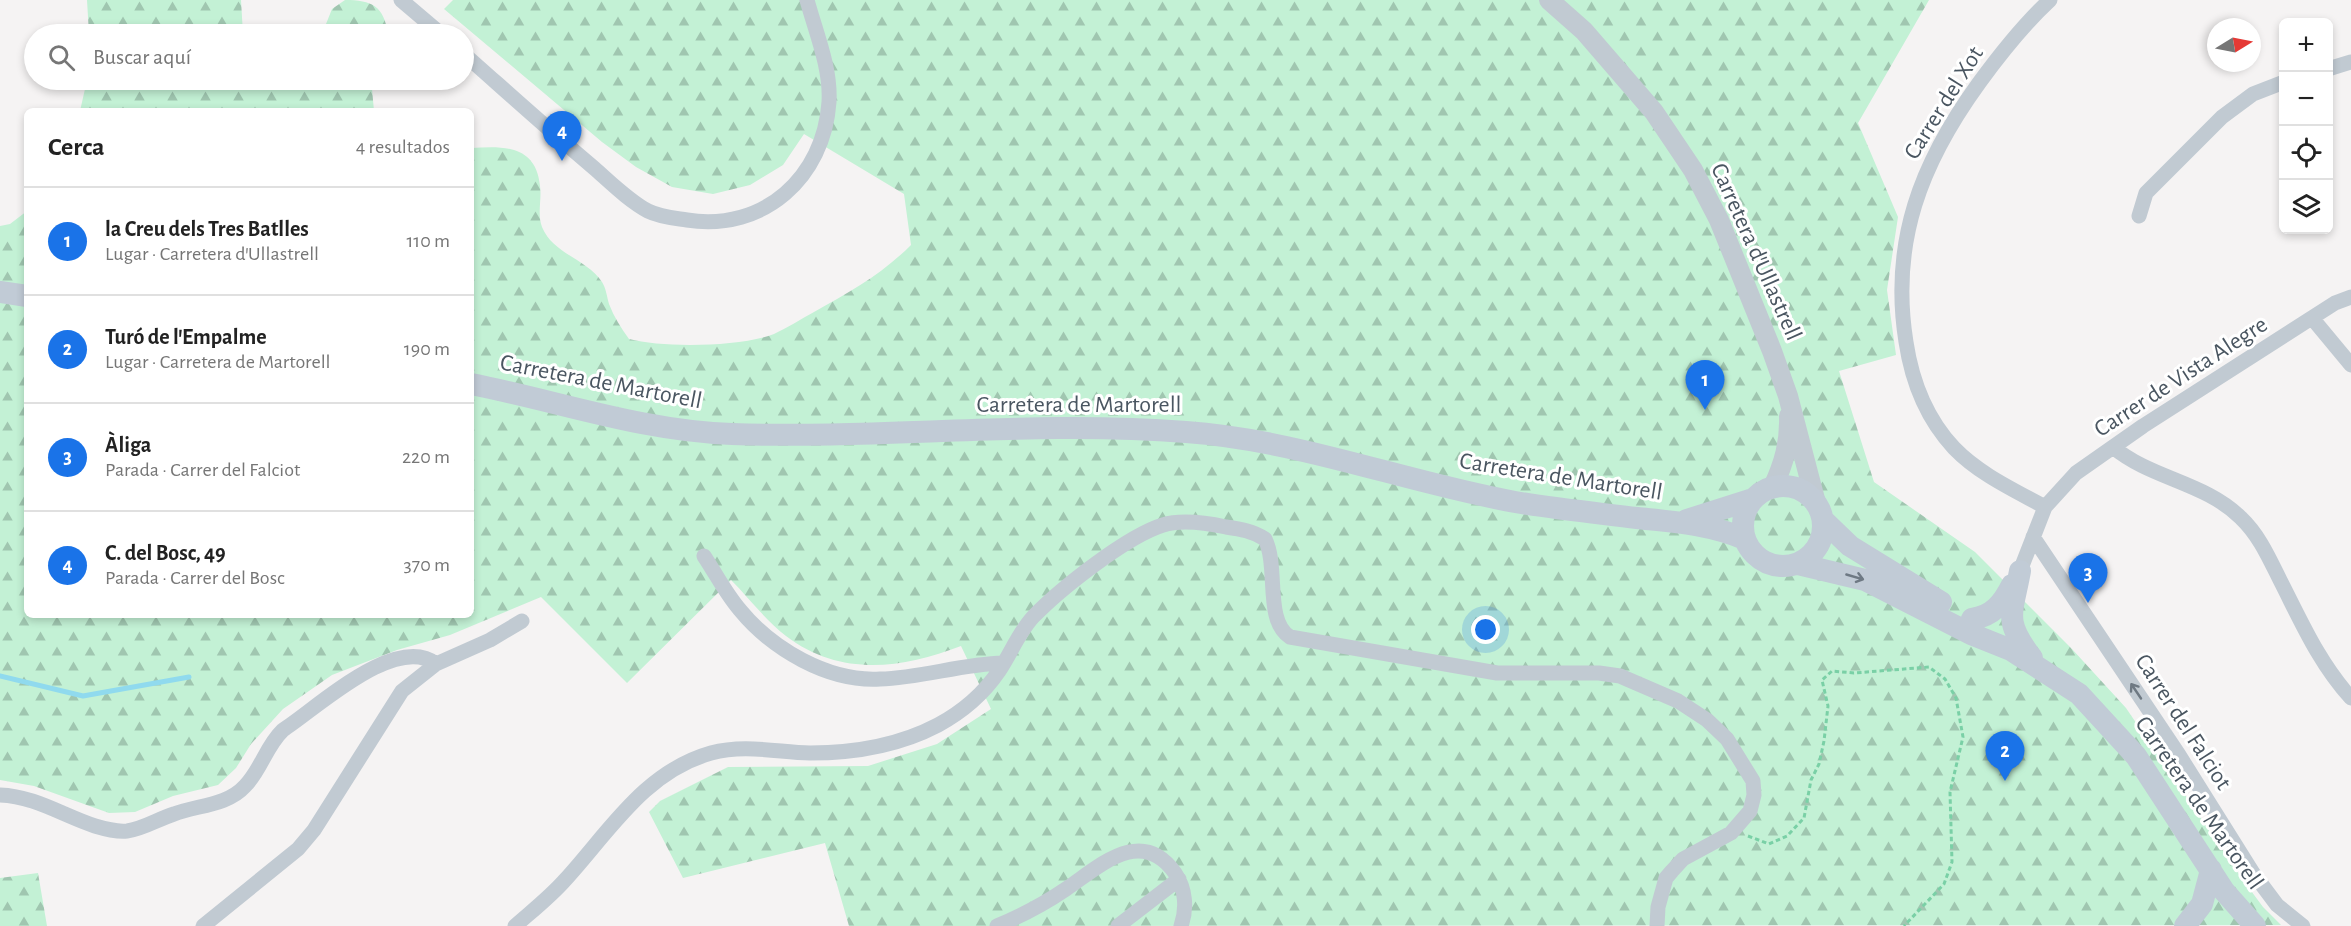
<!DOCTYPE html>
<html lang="es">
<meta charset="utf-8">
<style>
:root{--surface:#fff;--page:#f2f2f2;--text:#222;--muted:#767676;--line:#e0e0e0;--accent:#1a73e8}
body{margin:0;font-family:"Alegreya Sans",sans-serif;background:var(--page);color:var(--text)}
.controls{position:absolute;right:18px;top:18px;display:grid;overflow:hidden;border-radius:9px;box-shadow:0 3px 9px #0003}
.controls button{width:54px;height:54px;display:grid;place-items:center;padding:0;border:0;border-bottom:2px solid var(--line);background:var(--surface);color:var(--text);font:30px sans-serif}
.compass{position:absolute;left:2207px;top:18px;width:54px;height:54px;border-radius:50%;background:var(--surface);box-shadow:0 3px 9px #0003;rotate:80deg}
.you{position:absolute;left:1486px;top:630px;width:21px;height:21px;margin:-15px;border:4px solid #fff;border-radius:50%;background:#1a73e8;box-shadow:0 0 0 9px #1a73e833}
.badge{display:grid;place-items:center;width:39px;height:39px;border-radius:50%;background:var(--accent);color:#fff;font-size:20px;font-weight:700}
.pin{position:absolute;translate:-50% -50px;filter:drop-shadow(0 2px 3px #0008)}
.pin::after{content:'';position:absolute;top:32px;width:21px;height:18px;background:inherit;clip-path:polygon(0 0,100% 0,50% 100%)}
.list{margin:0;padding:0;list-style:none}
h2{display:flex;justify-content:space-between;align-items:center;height:78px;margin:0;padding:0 24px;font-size:26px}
h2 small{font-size:20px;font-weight:400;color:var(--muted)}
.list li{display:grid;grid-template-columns:39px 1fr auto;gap:18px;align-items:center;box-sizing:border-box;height:108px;padding:0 24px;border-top:2px solid var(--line)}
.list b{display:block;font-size:22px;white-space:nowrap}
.list p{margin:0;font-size:20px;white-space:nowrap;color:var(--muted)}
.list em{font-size:20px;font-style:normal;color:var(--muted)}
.icon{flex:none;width:33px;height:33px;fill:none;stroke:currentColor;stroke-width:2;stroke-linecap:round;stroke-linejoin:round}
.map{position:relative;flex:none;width:2351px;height:926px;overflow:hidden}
.search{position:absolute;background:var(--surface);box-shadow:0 3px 9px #0003;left:24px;top:24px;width:450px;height:66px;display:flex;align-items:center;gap:15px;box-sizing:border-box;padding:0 21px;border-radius:33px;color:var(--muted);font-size:22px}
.panel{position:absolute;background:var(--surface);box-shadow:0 3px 9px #0003;left:24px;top:108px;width:450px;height:510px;border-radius:9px}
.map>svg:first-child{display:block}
.forest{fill:url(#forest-firs)}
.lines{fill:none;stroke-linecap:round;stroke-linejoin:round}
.stream{stroke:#90daee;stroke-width:5}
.path{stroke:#7ad0a6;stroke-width:3;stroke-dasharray:4.5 3;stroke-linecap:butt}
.minor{stroke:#c1cad2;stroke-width:15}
.tertiary{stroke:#c1cad2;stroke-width:20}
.secondary{stroke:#c1cbd6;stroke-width:22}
.oneway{stroke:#6e7984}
.oneway2{stroke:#6e7983}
.labels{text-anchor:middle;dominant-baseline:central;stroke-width:6;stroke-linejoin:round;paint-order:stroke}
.street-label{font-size:24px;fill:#4a5661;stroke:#fff}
</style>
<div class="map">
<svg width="2351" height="926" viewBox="0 0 2351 926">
<defs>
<pattern id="forest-firs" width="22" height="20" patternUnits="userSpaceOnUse" patternTransform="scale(1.5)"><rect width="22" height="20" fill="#c3f1d5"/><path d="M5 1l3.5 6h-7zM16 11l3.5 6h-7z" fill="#a0c6b0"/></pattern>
</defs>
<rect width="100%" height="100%" fill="#f5f3f3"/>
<path class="forest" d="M87 0H241L243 34H89Z
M345 0C372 0 384 6 388 34H322L332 9Z
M453 0H1929L1858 123 1898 217 1887 290 1896 355 1839 371 1874 482 1975 552 2072 649 2126 708 2243 880 2263 907 2281 925 849 926 825 843 683 878 649 812 660 801 728 767 868 766 937 744 991 709 961 646C901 669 840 677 786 636 766 621 749 598 731 580L627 683 541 597 450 635 397 650 332 675 283 709 251 744 236 768 218 785 173 796 135 812 109 813 34 786 0 780V226L10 224 27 211V615H471V148C502 146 536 144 540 186 542 199 537 214 542 227 553 254 587 259 602 282 606 288 607 297 609 304 614 317 621 328 629 339 663 348 740 347 774 334 787 328 801 319 814 312 850 292 882 274 911 245L904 194 804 134 783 165 750 185 713 194 672 187 636 167 602 142 444 9Z
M87 80H375L372 89 374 111H80Z
M38 873 47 926H0V878Z"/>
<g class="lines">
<path class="stream" d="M0 676 83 696 189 677"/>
<path class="path" d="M1748 836 1769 844 1787 836 1804 818 1811 780 1819 764 1824 741 1828 706 1822 680 1832 671 1854 673 1929 667 1945 679 1956 698 1963 737 1950 792 1952 862 1944 884 1904 926"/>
<path class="minor" d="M401 0 441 34
M464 54C507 92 550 131 594 168 610 182 629 201 648 211 660 217 674 218 687 220 764 232 824 177 829 102 831 68 816 33 807 0
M2328 69 2351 62
M2139 216 2146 193 2222 117 2253 94 2284 82
M2312 318 2351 365
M2113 447C2151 479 2205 482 2241 518 2259 535 2269 558 2280 580 2301 621 2319 663 2351 698
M2045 507C2014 490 1979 474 1954 448 1926 418 1912 382 1906 342 1890 242 1921 163 1979 83 2001 53 2023 25 2050 0
M2033 537 2179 755 2253 873 2277 905 2303 926
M704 556C716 574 726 594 740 610 772 649 828 682 880 679 922 678 961 664 1003 663
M2020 571 2045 507 2076 473 2143 426 2335 303 2351 297
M0 795C34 796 64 816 95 826 105 829 117 832 127 831 143 829 158 819 174 814 197 805 227 806 245 786 261 770 266 746 283 730 317 708 396 633 436 664
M203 926 298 849 314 830 402 691 436 664 490 640 522 621
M515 926C532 911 550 897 565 880 609 832 644 772 711 753 744 744 777 752 810 753 854 753 900 745 938 725 962 712 984 693 999 671 1011 653 1019 632 1033 617 1060 589 1127 536 1163 525 1182 519 1207 523 1226 527 1240 529 1253 531 1265 539 1279 567 1264 621 1290 637L1497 673H1599L1620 676 1678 701 1707 720 1727 739 1753 781 1754 795 1750 811 1731 833 1683 859 1672 871 1666 878 1658 907 1657 926
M997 926C1021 916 1044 904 1066 889 1099 867 1141 825 1175 873 1186 889 1187 909 1181 926
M1118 926 1179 879"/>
<path class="tertiary" d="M1549 0 1584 31 1654 112 1693 170 1719 220 1772 351 1788 396 1816 503
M1773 487C1784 463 1790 442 1789 416"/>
<path class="secondary" d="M0 292 27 296
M471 384C558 401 642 431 732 434 883 439 1035 420 1186 432 1298 440 1405 482 1515 502 1556 509 1597 513 1637 518 1675 522 1709 524 1745 539
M1743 526a40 40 0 1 1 80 0a40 40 0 1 1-80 0Z
M1687 520 1753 499
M1823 520 1850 546 1941 602
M1798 564 1865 580 1971 634 2011 650 2079 694 2136 756 2224 891 2255 926
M2020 571C2012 615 2003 620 2032 658
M1972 619C1993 616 2003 603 2012 585
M2185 926 2202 904 2211 870"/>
</g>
<defs><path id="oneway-shaft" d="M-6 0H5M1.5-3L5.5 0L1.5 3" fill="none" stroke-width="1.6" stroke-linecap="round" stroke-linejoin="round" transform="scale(1.5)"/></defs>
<use class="oneway" href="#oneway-shaft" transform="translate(1855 577) rotate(16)"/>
<use class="oneway2" href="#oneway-shaft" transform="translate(2136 691) rotate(-124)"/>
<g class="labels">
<g class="street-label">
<text transform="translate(1944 103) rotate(-58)">Carrer del Xot</text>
<text transform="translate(1756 252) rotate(66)">Carretera d'Ullastrell</text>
<text transform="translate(2181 377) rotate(-33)">Carrer de Vista Alegre</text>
<text transform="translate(601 382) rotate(11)">Carretera de Martorell</text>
<text x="1079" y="405">Carretera de Martorell</text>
<text transform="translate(1561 477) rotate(9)">Carretera de Martorell</text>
<text transform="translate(2183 722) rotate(57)">Carrer del Falciot</text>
<text transform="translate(2199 803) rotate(55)">Carretera de Martorell</text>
</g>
</g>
</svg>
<div class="controls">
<button>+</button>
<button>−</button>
<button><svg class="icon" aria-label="locate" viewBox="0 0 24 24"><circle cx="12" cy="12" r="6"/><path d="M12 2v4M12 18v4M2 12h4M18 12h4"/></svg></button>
<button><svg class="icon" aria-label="layers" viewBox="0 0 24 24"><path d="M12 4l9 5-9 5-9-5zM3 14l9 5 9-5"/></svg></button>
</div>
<svg class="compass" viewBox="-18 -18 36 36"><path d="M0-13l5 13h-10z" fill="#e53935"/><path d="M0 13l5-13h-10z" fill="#767676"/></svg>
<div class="you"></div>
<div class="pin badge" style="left:1705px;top:410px">1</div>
<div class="pin badge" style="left:2005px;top:781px">2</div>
<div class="pin badge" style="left:2088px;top:603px">3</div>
<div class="pin badge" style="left:562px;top:161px">4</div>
<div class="search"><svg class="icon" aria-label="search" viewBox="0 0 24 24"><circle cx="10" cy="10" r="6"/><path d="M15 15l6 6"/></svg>Buscar aquí</div>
<section class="panel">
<h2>Cerca<small>4 resultados</small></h2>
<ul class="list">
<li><span class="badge">1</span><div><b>la Creu dels Tres Batlles</b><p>Lugar · Carretera d'Ullastrell</p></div><em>110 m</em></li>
<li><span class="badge">2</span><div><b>Turó de l'Empalme</b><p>Lugar · Carretera de Martorell</p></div><em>190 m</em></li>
<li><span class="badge">3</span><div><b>Àliga</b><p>Parada · Carrer del Falciot</p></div><em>220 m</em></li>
<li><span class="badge">4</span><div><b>C. del Bosc, 49</b><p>Parada · Carrer del Bosc</p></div><em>370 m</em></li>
</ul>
</section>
</div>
